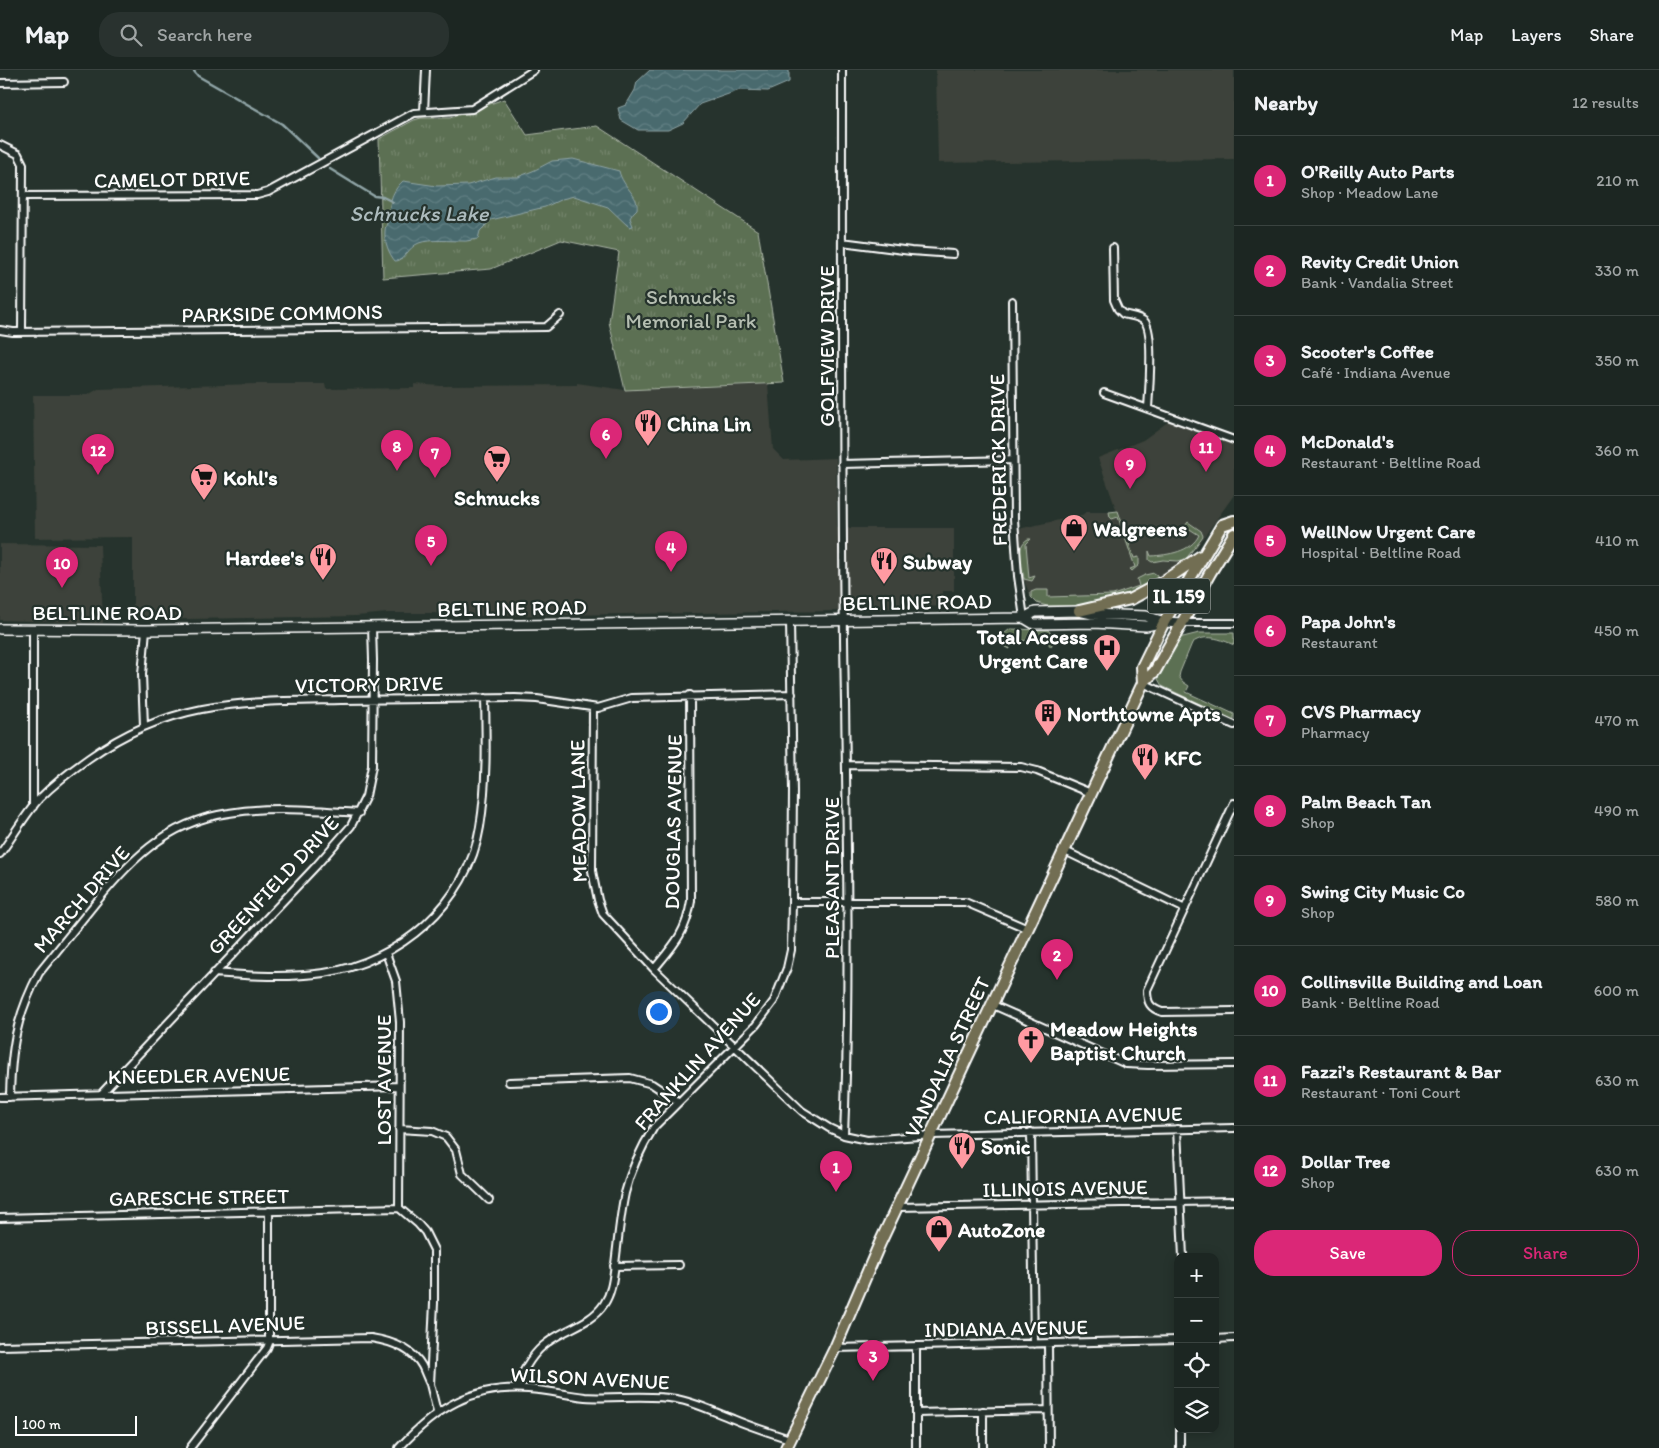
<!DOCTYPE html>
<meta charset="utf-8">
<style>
:root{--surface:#1c2622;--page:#29322f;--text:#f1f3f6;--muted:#a0a5a5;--line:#3a4340;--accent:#db2777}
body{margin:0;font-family:Itim,sans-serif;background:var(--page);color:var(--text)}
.controls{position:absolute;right:15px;bottom:15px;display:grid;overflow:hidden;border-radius:10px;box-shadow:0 2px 12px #0003}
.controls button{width:45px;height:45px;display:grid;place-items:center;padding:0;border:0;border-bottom:1px solid var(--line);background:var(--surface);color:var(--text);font:25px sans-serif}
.scale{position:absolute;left:15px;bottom:12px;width:122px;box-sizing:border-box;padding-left:5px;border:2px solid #fff;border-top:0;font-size:14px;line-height:18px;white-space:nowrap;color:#fff;-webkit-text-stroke:4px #26332d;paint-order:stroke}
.you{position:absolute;left:658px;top:941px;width:18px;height:18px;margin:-12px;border:4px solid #fff;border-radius:50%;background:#1a73e8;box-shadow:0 0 0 8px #1a73e833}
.badge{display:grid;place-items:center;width:32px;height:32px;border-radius:50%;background:var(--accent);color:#fff;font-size:16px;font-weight:700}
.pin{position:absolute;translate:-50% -41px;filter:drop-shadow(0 1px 2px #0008)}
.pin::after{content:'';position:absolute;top:26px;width:18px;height:15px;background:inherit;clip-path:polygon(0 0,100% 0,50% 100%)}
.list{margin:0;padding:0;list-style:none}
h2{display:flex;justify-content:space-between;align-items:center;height:65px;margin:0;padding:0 20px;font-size:21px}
h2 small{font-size:16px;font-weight:400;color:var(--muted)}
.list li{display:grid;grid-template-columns:32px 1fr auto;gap:15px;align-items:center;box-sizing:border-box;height:90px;padding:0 20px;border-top:1px solid var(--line)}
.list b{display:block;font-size:19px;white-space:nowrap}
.list p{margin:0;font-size:16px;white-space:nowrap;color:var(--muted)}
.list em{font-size:16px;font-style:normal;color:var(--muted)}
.actions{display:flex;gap:10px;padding:15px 20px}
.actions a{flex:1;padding:11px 0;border:1px solid var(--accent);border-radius:20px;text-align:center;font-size:18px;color:var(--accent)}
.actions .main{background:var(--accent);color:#fff}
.icon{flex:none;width:28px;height:28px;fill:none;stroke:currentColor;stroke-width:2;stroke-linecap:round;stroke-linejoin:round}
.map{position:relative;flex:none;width:1234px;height:1378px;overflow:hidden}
header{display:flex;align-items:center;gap:30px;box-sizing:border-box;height:70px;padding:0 25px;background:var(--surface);border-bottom:1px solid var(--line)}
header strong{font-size:24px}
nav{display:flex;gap:28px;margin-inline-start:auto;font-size:18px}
.search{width:350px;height:45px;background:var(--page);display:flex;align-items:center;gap:12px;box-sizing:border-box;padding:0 18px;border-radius:20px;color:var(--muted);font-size:19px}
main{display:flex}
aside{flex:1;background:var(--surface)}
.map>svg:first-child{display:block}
.built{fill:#3c423a}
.grass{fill:#5b6f52;stroke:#adb7a8}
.park{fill:url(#park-tufts);stroke:#adb7a8}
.water{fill:url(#water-waves);stroke:#91a6a8}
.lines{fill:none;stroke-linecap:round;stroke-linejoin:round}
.stream{stroke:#91a6a8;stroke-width:2.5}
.street-casing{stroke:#fff;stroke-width:10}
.secondary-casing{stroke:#fff;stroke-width:12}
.primary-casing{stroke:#fff;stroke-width:14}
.street{stroke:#26332d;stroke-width:6}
.secondary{stroke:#26332d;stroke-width:9}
.primary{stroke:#726e52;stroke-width:10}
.labels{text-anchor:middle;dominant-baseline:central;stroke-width:4.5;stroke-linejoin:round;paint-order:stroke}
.shield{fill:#26332d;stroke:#bec2c0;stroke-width:1}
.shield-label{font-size:20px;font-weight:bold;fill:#fff}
.street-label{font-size:21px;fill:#fff;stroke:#26332d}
.park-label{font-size:21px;fill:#b5beb1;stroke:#26332d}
.poi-label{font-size:21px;font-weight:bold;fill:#fff;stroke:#26332d;text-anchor:start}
.water-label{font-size:22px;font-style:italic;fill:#adbcbe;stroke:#26332d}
</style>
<header>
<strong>Map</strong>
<div class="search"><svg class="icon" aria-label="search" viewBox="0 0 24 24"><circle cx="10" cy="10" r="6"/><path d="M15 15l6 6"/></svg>Search here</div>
<nav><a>Map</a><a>Layers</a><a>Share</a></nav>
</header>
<main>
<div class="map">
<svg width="1234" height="1378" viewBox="0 0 1234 1378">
<defs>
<pattern id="park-tufts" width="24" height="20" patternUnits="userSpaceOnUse" patternTransform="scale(1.25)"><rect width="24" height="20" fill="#5b6f52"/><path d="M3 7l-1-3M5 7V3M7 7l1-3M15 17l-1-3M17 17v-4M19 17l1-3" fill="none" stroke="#74856c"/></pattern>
<pattern id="water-waves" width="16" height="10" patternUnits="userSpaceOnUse" patternTransform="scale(1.25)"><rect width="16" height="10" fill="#486a6e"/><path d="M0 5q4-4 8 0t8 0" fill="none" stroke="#638084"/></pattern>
</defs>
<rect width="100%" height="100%" fill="#26332d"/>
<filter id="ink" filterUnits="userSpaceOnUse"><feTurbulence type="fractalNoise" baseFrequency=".02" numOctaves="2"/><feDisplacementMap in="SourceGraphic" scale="10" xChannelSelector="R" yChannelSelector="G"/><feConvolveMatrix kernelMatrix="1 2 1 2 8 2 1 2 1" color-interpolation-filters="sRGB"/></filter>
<g filter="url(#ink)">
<path class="built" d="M936 0H1234V89L938 93Z
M577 313 625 320 768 314 773 379 784 390 836 388 837 458H954V521H943V536L839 541 476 546 432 543H387L357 546 133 550V467L35 468 33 325H88L98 319 254 314H325L326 319 414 318V314L441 316 577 315Z
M1169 351 1234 375V425L1196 478 1157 513 1086 536 1046 537 1037 533 1031 528 1024 510 1018 459 1082 445 1086 442H1117L1098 388 1143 370Z
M0 474 100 475 103 553 0 550Z"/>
<path class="grass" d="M1118 441 1134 488 1139 487V495L1132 501 1130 499 1135 497 1118 447 1112 449 1110 447 1109 442Z
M1188 452 1201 461 1203 466 1186 489 1178 491 1163 490 1152 492 1149 490V481L1151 486C1168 485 1191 482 1199 465L1185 456Z
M1028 469H1031L1026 474 1029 508 1035 506 1032 511 1024 509C1022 496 1015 476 1028 469Z
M1154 503 1157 505 1158 510 1129 526 1086 536H1047L1037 533 1031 527V522L1036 520H1048V527L1113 525 1139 516 1137 509 1145 505Z
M1010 559 1048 560C1053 564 1054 572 1051 577L1046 570 1011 571 1008 573 1010 579 1006 577 1004 571V564Z
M1199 563H1234V575C1221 569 1205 563 1192 573L1180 602 1179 607 1183 612 1189 616 1186 622 1234 644V650L1162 616 1158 609 1159 605 1179 568Z"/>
<path class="park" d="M504 29 527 65 597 56 758 161 784 313 625 320 609 252 619 182 561 170 491 199 383 208 379 69 414 50 421 48H450Z"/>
<path class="water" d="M650 0H789V12L768 21 740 20 700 34 683 53 668 60H638L621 50 618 38 626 35 635 20 637 12Z
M573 89 619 101C623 118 639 125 637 139L633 143 630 148 633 156 629 157 608 137 574 126 562 129 545 137 491 150 480 161 478 169C473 169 467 172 462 171 451 171 429 169 419 173 408 177 404 192 395 191 389 184 384 171 385 161 385 157 387 154 388 150 390 134 390 123 403 111L437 116 468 115 496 107H518L535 100 552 91Z"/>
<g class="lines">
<path class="stream" d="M193 0 198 6 282 54 318 88
M330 99 374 126 383 127 393 132"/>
<defs>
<path id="street" d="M842 0C842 210 841 421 845 631 847 776 850 920 844 1065
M0 13 64 12
M424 42 426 0
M0 75 18 84 23 94 22 262
M23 126 257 125 268 122 414 43 472 39 534 0
M842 172 911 181 953 184
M1113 178 1114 230 1118 239 1123 244C1130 246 1140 246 1145 252 1154 263 1149 322 1148 338
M1012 231 1014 449 1018 506 1024 548
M0 260 13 262 546 257 560 245
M1104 323 1234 370
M842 394 1013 390
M1182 553H1234
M1143 613 1234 655
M593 638 592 801 598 830 603 844 654 899 802 1041 829 1058 844 1065 867 1070 932 1065 1234 1058
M144 656 142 604 146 560
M846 695 1021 697 1037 701 1091 723
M1234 733 1147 920C1147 933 1150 938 1162 942L1234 941
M33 737V560
M1065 781 1185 839
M0 784C13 766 25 745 39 729 54 714 72 700 89 688 172 629 244 632 341 630 399 629 457 629 515 628L537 629 598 638 632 628 792 624
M792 832H965L1028 859
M386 883 396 911 400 952 399 1138
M654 899C674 875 686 863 691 831L690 625
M214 903C251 906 288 908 324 903 399 892 468 833 480 757 487 715 486 671 485 628
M993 935 1126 994 1148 995 1234 994
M509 1012 630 1008 652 1014 679 1032
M102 1023 316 796 351 756 366 726 372 696 373 590 372 557
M0 1027 399 1016
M10 1027C11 978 16 947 39 903 56 882 72 862 89 841 128 793 164 752 229 743 271 736 316 740 359 743
M399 1059 432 1061 446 1067 456 1080 462 1104 489 1130
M1177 1059 1183 1187
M1031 1062 1034 1274
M897 1137 1234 1131
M399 1138 418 1154 425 1162 434 1180V1233L430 1314 437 1342
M0 1148 399 1138
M614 1196 679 1195
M1215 1269 1234 1268
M1048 1274 1049 1378
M0 1276 371 1268C390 1271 412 1278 422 1296 425 1302 427 1308 430 1314
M916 1276V1378
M835 1278 1178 1270
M516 1318C523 1300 532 1283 548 1272 566 1258 591 1254 604 1234 612 1222 613 1208 615 1194 618 1171 620 1146 625 1123 631 1099 641 1078 654 1057L756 955 774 931 787 898 791 880 792 832 793 721 790 552
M983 1341V1378
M916 1343 1048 1340
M1180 1359V1378
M190 1378 267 1278 269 1273V1141
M399 1378C436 1338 472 1315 528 1319 547 1320 566 1325 585 1327 615 1329 646 1324 676 1329 695 1332 714 1342 733 1349 752 1357 771 1363 790 1369"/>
<path id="secondary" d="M1024 548 1034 554 1094 553 1146 556 1164 552 1182 553
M0 559 146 560 950 549 1024 548 1035 542 1079 541 1092 544 1146 546 1164 552"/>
<path id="primary" d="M1079 541 1131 529 1161 513 1201 486
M1143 613 1142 597 1164 552 1222 455 1234 451
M786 1378 835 1278 880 1173 1143 613 1155 601 1210 503 1234 464"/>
</defs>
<use href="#street" class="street-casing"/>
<use href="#secondary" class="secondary-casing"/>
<use href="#primary" class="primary-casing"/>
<use href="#street" class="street"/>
<use href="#secondary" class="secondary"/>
<use href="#primary" class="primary"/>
</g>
</g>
<defs>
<symbol id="restaurant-pin" viewBox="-11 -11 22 30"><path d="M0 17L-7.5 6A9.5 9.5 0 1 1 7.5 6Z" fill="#ff9aa2" stroke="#26332d"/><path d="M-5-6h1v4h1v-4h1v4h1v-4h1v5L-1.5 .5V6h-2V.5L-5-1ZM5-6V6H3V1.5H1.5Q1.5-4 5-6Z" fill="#111"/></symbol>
<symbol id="supermarket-pin" viewBox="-11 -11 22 30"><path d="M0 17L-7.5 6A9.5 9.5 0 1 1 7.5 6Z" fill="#ff9aa2" stroke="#26332d"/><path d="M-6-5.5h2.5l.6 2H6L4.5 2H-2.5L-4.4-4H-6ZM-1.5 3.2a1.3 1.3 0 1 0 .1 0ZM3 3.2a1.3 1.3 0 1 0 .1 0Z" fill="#111"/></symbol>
<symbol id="shop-pin" viewBox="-11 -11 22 30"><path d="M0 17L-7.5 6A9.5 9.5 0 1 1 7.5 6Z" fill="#ff9aa2" stroke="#26332d"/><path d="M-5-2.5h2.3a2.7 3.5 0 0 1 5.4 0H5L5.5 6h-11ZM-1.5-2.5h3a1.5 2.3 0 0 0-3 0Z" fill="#111"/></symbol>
<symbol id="hospital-pin" viewBox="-11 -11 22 30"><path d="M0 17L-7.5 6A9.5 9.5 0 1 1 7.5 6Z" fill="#ff9aa2" stroke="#26332d"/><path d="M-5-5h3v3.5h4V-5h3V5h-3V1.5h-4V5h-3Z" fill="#111"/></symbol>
<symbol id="building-pin" viewBox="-11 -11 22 30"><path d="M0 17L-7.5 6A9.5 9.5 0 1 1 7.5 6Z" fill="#ff9aa2" stroke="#26332d"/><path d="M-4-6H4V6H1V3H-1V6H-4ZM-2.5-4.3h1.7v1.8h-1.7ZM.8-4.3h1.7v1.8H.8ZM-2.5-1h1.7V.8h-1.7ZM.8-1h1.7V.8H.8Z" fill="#111"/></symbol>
<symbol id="church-pin" viewBox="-11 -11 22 30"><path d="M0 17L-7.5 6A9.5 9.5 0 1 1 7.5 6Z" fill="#ff9aa2" stroke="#26332d"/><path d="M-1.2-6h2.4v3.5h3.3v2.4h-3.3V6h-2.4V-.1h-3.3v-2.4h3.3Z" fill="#111"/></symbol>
</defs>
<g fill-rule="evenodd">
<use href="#restaurant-pin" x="632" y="337" width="32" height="43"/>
<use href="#supermarket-pin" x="481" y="373" width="32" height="43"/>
<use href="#supermarket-pin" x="188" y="391" width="32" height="43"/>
<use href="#shop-pin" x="1058" y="442" width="32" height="43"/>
<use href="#restaurant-pin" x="307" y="471" width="32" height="43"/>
<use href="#restaurant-pin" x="868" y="475" width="32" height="43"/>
<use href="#hospital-pin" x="1091" y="562" width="32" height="43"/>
<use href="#building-pin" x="1032" y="627" width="32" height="43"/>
<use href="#restaurant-pin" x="1129" y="671" width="32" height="43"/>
<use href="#church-pin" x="1015" y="954" width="32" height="43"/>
<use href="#restaurant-pin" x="946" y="1060" width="32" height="43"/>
<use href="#shop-pin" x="923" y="1143" width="32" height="43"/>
</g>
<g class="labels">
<rect class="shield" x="1148" y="508.5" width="62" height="35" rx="4"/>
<g class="shield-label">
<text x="1179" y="526">IL 159</text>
</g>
<g class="street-label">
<text transform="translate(172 109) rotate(-1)">CAMELOT DRIVE</text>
<text transform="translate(282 243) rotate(-1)">PARKSIDE COMMONS</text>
<text transform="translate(826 276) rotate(-90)">GOLFVIEW DRIVE</text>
<text transform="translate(998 390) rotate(-91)">FREDERICK DRIVE</text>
<text transform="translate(917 532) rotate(-1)">BELTLINE ROAD</text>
<text transform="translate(512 538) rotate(-1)">BELTLINE ROAD</text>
<text x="107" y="542">BELTLINE ROAD</text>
<text transform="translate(369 614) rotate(-1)">VICTORY DRIVE</text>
<text transform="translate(578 741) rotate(-91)">MEADOW LANE</text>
<text transform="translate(673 752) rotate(-89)">DOUGLAS AVENUE</text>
<text transform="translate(831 808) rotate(-90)">PLEASANT DRIVE</text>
<text transform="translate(273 815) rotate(-47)">GREENFIELD DRIVE</text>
<text transform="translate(81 829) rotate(-49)">MARCH DRIVE</text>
<text transform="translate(947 987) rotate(-65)">VANDALIA STREET</text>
<text transform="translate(697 991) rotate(-48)">FRANKLIN AVENUE</text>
<text transform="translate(199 1005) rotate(-1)">KNEEDLER AVENUE</text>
<text transform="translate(383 1010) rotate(-90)">LOST AVENUE</text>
<text transform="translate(1083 1045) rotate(-1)">CALIFORNIA AVENUE</text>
<text transform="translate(1065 1118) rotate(-1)">ILLINOIS AVENUE</text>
<text transform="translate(199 1127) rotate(-1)">GARESCHE STREET</text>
<text transform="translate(225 1255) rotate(-2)">BISSELL AVENUE</text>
<text transform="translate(1006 1258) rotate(-1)">INDIANA AVENUE</text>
<text transform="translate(590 1308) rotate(3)">WILSON AVENUE</text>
</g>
<g class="park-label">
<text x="691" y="226">Schnuck's<tspan x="691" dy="24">Memorial Park</tspan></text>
</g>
<g class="poi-label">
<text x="667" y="353">China Lin</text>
<text x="223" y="407">Kohl's</text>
<text x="497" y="427" text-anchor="middle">Schnucks</text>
<text x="1093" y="458">Walgreens</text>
<text x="304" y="487" text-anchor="end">Hardee's</text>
<text x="903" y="491">Subway</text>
<text x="1088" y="566" text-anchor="end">Total Access<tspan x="1088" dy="24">Urgent Care</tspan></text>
<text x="1067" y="643">Northtowne Apts</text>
<text x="1164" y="687">KFC</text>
<text x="1050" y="958">Meadow Heights<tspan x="1050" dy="24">Baptist Church</tspan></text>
<text x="981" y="1076">Sonic</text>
<text x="958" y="1159">AutoZone</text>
</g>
<g class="water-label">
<text x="419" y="143">Schnucks Lake</text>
</g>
</g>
</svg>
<div class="controls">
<button>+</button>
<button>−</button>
<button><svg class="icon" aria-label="locate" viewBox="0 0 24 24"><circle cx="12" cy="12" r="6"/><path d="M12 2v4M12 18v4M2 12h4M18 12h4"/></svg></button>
<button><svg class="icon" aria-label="layers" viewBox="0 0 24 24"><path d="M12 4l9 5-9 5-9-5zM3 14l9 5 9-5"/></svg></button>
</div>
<div class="scale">100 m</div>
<div class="you"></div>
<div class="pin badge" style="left:836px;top:1122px">1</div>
<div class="pin badge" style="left:1057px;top:910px">2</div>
<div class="pin badge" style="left:873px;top:1311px">3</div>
<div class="pin badge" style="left:671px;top:502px">4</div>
<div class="pin badge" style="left:431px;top:496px">5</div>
<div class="pin badge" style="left:606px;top:389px">6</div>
<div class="pin badge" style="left:435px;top:408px">7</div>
<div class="pin badge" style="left:397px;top:401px">8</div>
<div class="pin badge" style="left:1130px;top:419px">9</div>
<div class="pin badge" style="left:62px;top:518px">10</div>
<div class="pin badge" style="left:1206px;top:402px">11</div>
<div class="pin badge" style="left:98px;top:405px">12</div>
</div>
<aside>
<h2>Nearby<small>12 results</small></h2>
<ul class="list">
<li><span class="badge">1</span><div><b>O'Reilly Auto Parts</b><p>Shop · Meadow Lane</p></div><em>210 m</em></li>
<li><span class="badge">2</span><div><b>Revity Credit Union</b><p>Bank · Vandalia Street</p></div><em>330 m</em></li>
<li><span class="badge">3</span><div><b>Scooter's Coffee</b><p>Café · Indiana Avenue</p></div><em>350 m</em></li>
<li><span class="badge">4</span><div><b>McDonald's</b><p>Restaurant · Beltline Road</p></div><em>360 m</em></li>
<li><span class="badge">5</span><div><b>WellNow Urgent Care</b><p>Hospital · Beltline Road</p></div><em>410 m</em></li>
<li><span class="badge">6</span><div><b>Papa John's</b><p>Restaurant</p></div><em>450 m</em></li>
<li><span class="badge">7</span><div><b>CVS Pharmacy</b><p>Pharmacy</p></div><em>470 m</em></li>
<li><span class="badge">8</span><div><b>Palm Beach Tan</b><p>Shop</p></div><em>490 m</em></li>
<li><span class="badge">9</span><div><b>Swing City Music Co</b><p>Shop</p></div><em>580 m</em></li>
<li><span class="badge">10</span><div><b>Collinsville Building and Loan</b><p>Bank · Beltline Road</p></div><em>600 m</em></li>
<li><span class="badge">11</span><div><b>Fazzi's Restaurant &amp; Bar</b><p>Restaurant · Toni Court</p></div><em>630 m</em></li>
<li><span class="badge">12</span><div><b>Dollar Tree</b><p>Shop</p></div><em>630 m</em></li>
</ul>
<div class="actions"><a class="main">Save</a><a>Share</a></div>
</aside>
</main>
